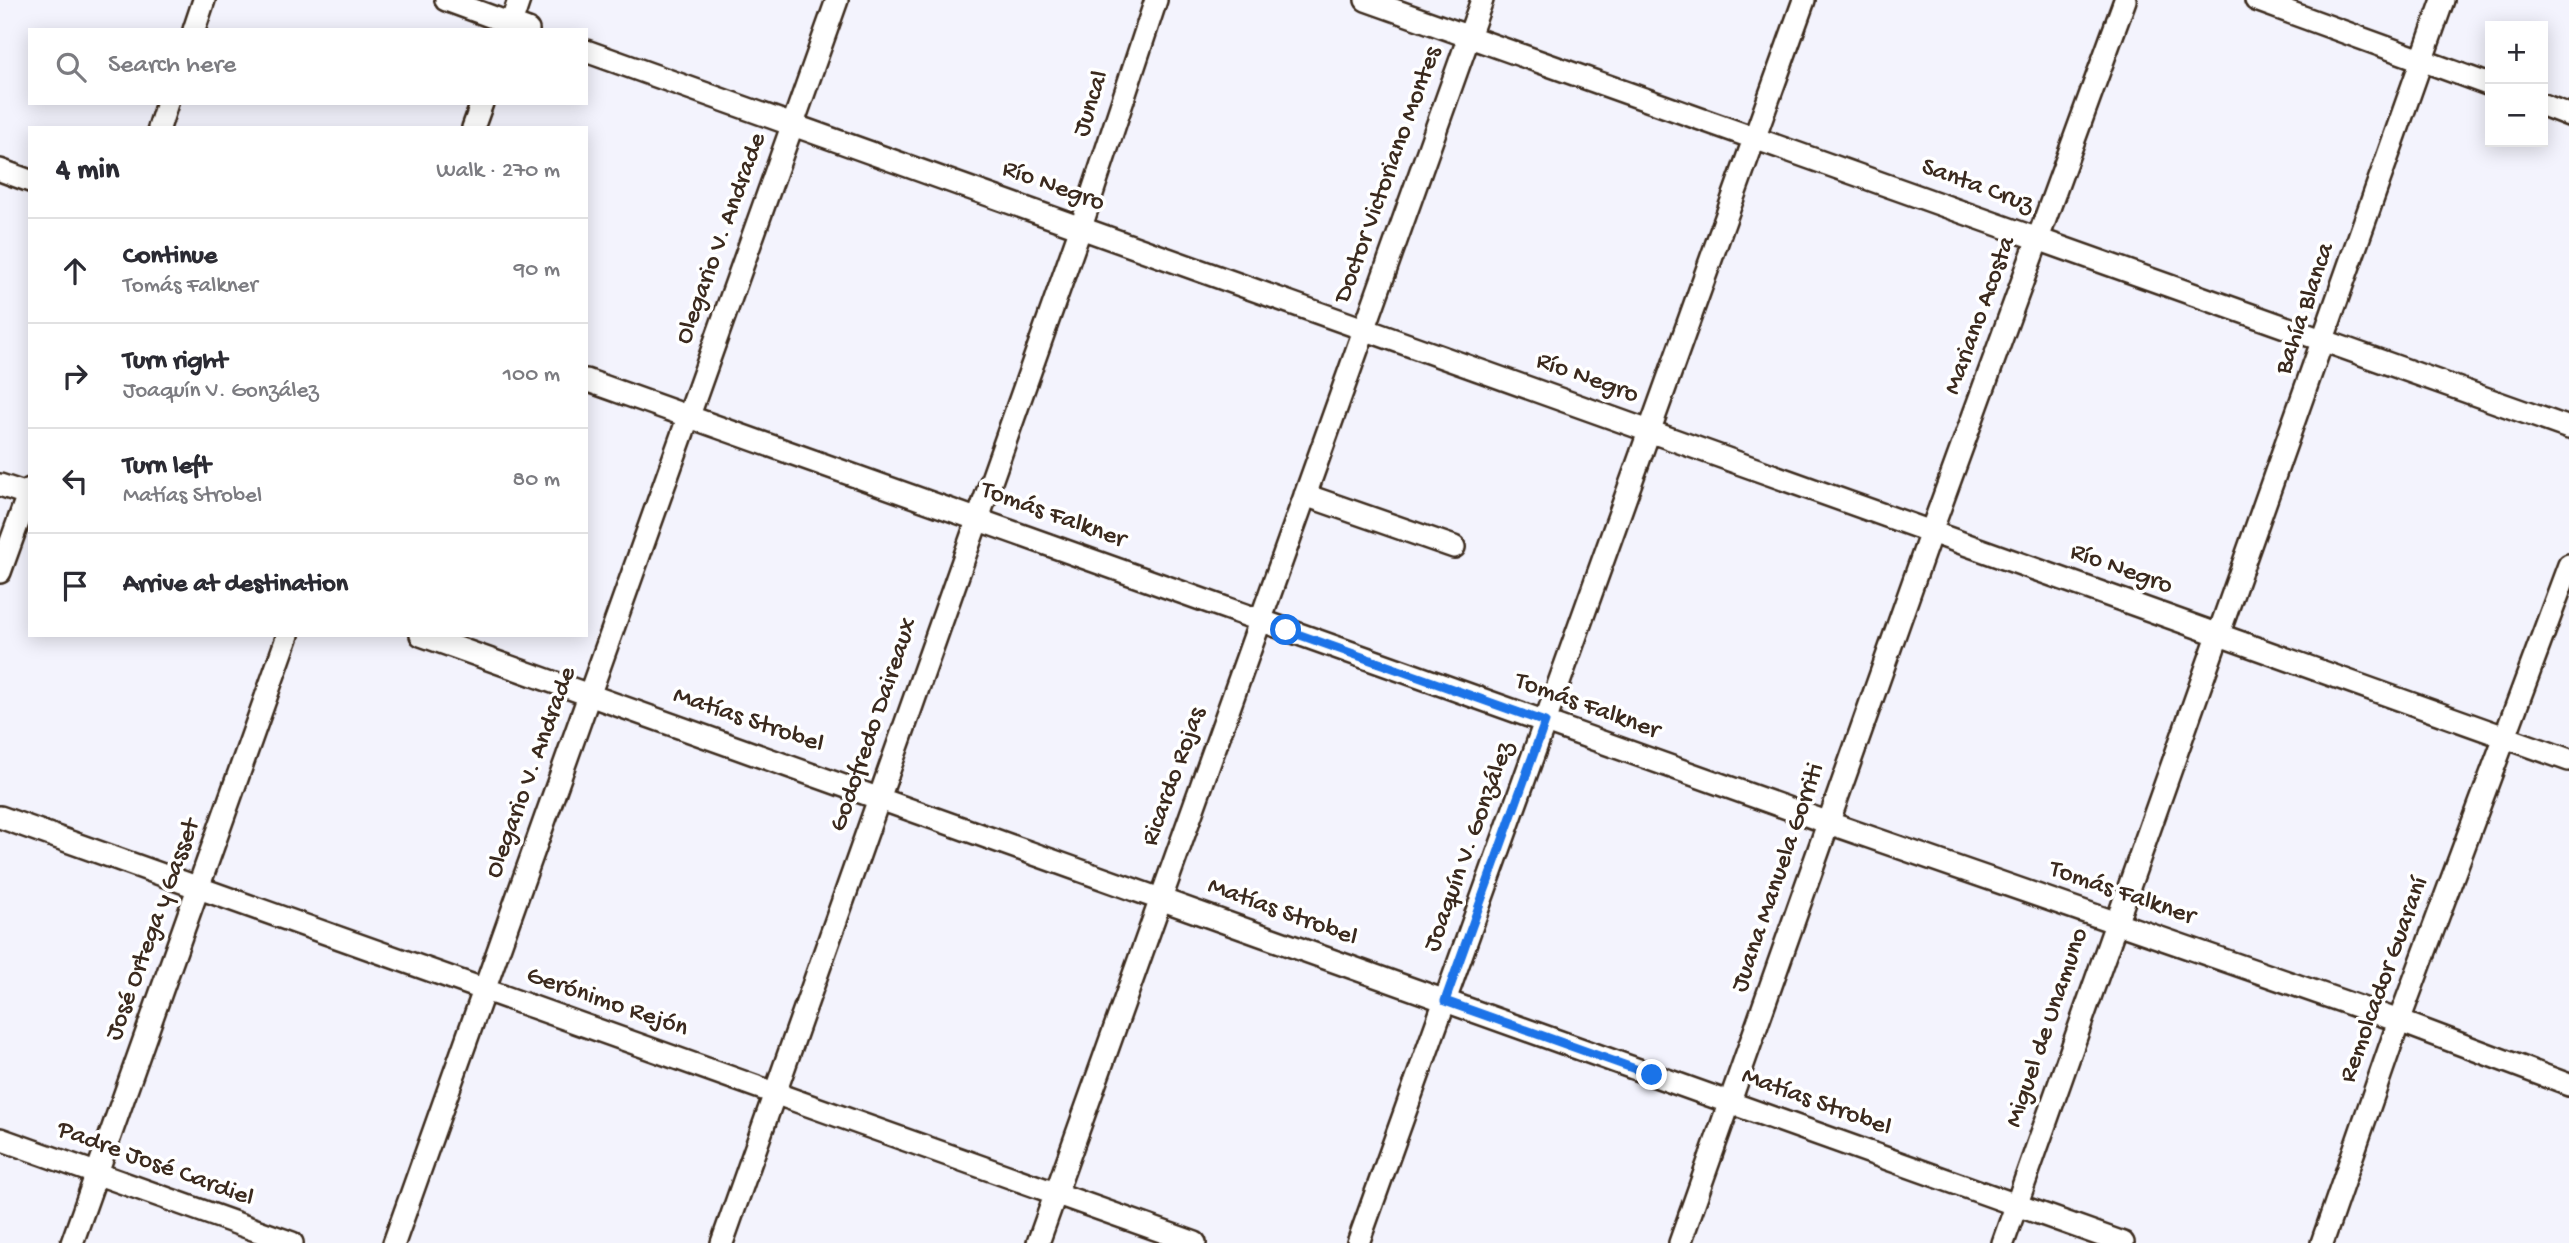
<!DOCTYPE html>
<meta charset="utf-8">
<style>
:root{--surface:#fff;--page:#f7f7f7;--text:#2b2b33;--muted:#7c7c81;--line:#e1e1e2}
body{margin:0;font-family:"Gochi Hand",sans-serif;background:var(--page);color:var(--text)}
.controls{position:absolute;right:21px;top:21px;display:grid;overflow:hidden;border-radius:0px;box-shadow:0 4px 18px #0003}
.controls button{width:63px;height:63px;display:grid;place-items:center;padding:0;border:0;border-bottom:2px solid var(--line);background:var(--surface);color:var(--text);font:35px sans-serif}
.stop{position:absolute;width:21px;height:21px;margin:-16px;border:5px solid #1a73e8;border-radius:50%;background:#fff}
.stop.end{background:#1a73e8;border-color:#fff;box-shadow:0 2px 7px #0008}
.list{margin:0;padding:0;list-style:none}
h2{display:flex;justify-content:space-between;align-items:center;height:91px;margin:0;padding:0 28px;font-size:30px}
h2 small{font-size:23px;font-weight:400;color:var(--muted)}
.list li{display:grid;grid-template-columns:46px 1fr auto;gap:21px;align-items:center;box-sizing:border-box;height:105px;padding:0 28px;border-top:2px solid var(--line)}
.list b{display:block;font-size:26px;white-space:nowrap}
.list p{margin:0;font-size:23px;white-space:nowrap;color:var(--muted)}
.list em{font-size:23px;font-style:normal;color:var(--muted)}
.icon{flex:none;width:38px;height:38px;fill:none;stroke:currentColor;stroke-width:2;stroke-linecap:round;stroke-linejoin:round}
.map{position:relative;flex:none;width:2569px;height:1243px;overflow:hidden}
.search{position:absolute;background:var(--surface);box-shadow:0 4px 18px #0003;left:28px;top:28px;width:560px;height:77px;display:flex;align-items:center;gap:18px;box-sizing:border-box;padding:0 24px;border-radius:0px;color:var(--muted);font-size:26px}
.panel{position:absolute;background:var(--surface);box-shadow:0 4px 18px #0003;left:28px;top:126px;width:560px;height:511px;border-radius:0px}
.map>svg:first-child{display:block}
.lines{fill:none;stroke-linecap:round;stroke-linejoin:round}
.street-casing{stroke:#3b2a1e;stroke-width:26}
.street{stroke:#fff;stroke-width:21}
.route{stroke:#1a73e8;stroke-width:9}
.labels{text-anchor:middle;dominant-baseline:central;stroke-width:7;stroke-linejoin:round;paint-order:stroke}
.street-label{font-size:26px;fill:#3b2a1e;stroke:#fff}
</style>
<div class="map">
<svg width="2569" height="1243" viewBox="0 0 2569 1243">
<rect width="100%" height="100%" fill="#f3f3fd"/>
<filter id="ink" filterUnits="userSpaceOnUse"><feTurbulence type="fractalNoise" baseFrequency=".0143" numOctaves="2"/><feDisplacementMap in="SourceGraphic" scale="14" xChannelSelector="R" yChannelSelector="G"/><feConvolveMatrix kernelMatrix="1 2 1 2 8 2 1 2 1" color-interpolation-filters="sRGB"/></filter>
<g filter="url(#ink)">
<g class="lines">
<defs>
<path id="street" d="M446 0 528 30
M1366 0 2569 428
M2256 0 2490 85
M194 30 204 0
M509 30 519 0
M586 51 2569 760
M2543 105 2569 115
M159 128 167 103
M473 128 482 103
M0 170 30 181
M586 380 1829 823 2399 1021 2569 1085
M0 485 30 495
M1305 495 1454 547
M0 572 30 489
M421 635 2123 1243
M0 817 1195 1243
M0 1139 292 1243
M72 1243 288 635
M394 1243 837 0
M722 1243 1081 227 1156 0
M1038 1243 1482 0
M1358 1243 1804 0
M1680 1243 1931 532 2125 0
M2003 1243 2443 0
M2322 1243 2399 1021 2569 565"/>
</defs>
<use href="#street" class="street-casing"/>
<use href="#street" class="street"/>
</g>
</g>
<g class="lines" filter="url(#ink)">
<path class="route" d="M1286 630 1545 722 1445 1001 1652 1075"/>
</g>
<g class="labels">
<g class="street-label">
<text transform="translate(1092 104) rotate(-72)">Juncal</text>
<text transform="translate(1389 175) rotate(-70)">Doctor Victoriano Montes</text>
<text transform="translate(1053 187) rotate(20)">Río Negro</text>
<text transform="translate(1977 187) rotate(20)">Santa Cruz</text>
<text transform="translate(722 239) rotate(-70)">Olegario V. Andrade</text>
<text transform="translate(2306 309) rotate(-71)">Bahía Blanca</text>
<text transform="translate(1981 316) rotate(-70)">Mariano Acosta</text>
<text transform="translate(1587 379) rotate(20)">Río Negro</text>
<text transform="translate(1053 516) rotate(20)">Tomás Falkner</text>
<text transform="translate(2121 570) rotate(20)">Río Negro</text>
<text transform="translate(1587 707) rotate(20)">Tomás Falkner</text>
<text transform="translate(748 721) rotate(19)">Matías Strobel</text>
<text transform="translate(875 725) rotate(-71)">Godofredo Daireaux</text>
<text transform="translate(532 773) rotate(-70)">Olegario V. Andrade</text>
<text transform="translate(1175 777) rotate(-70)">Ricardo Rojas</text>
<text transform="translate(1470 847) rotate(-70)">Joaquín V. González</text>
<text transform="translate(1779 878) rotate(-71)">Juana Manuela Gorriti</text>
<text transform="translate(2122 894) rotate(19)">Tomás Falkner</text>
<text transform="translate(1282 913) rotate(20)">Matías Strobel</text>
<text transform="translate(154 930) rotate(-70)">José Ortega y Gasset</text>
<text transform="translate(2385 980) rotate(-70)">Remolcador Guaraní</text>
<text transform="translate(607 1003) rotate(19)">Gerónimo Rejón</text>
<text transform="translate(2048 1028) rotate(-71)">Miguel de Unamuno</text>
<text transform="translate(1816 1103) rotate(20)">Matías Strobel</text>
<text transform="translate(155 1165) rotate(20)">Padre José Cardiel</text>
</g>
</g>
</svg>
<div class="controls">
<button>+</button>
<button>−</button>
</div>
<div class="stop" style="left:1286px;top:630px"></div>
<div class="stop end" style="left:1652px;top:1075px"></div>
<div class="search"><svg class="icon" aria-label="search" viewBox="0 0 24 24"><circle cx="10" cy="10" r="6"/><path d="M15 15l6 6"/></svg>Search here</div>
<section class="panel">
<h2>4 min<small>Walk · 270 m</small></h2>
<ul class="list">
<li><svg class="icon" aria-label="ahead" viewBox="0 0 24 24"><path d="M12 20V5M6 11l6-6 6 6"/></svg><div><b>Continue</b><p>Tomás Falkner</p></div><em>90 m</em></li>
<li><svg class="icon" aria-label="right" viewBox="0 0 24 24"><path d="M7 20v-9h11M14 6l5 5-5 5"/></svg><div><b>Turn right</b><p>Joaquín V. González</p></div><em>100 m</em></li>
<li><svg class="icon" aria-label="left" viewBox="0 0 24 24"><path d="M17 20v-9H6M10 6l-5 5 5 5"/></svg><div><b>Turn left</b><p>Matías Strobel</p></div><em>80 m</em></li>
<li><svg class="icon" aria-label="arrive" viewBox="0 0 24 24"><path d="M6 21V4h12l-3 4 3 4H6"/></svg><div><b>Arrive at destination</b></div></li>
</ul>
</section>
</div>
